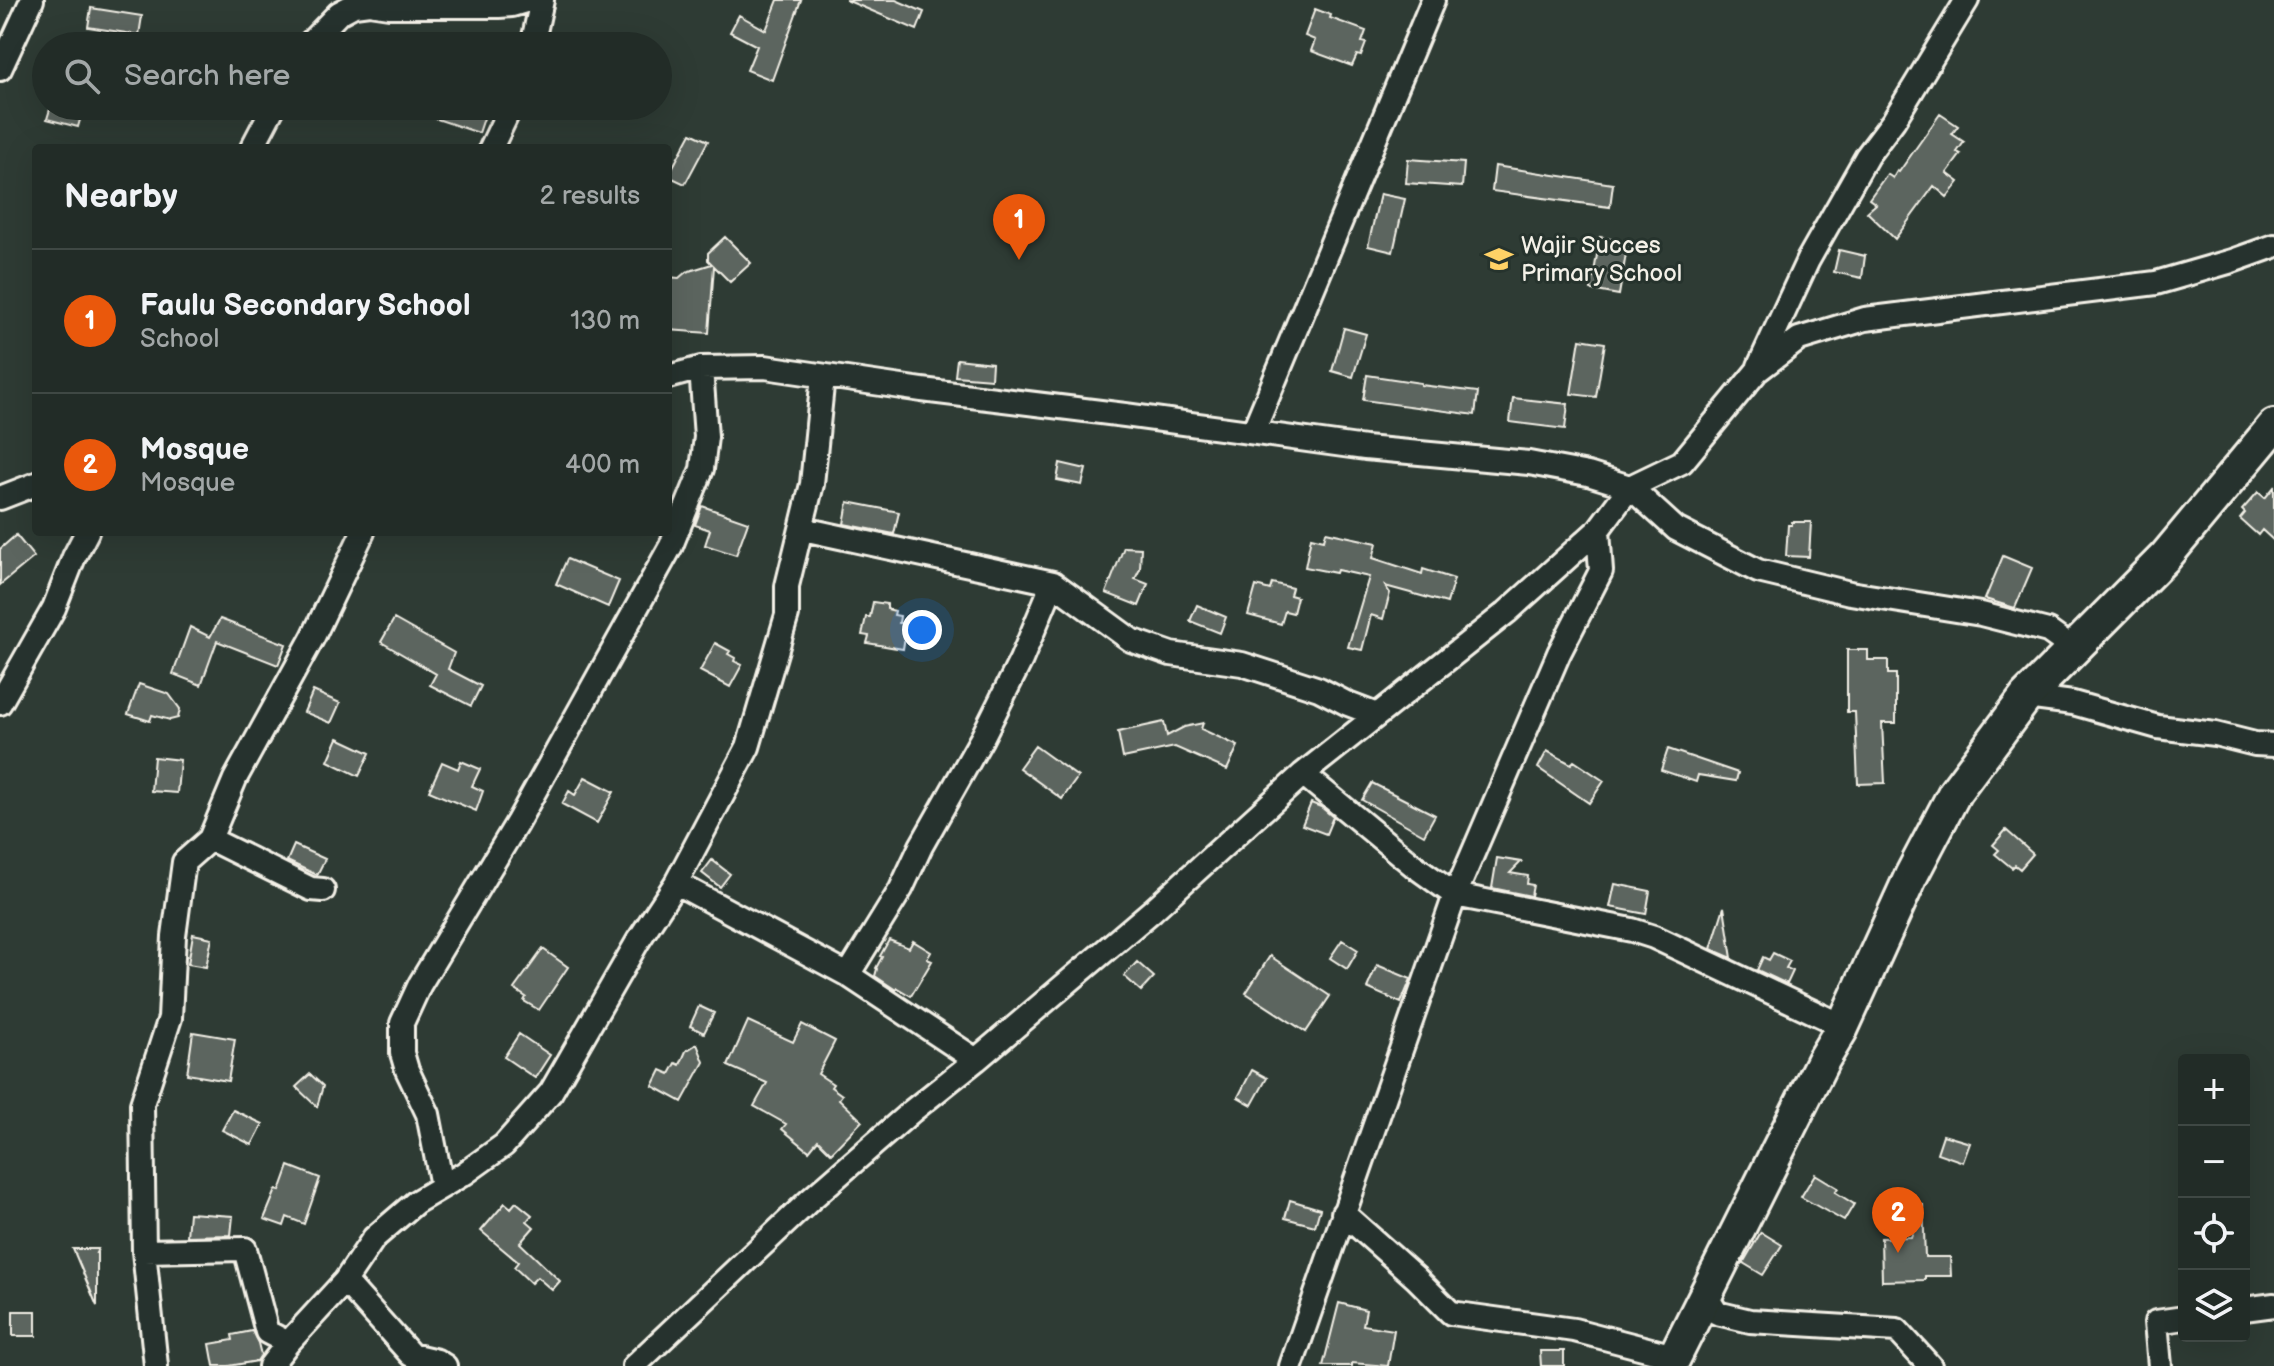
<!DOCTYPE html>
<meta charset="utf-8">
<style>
:root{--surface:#222c27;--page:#2e3833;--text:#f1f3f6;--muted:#a2a7a7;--line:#3f4844;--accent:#ea580c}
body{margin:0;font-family:"Balsamiq Sans",sans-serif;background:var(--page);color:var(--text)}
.controls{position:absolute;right:24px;bottom:24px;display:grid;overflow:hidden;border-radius:8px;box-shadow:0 8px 32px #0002}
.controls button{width:72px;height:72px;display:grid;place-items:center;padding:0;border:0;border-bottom:2px solid var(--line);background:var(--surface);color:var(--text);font:40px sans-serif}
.you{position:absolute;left:922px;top:630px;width:28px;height:28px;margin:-20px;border:6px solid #fff;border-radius:50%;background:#1a73e8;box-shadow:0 0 0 12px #1a73e833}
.badge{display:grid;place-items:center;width:52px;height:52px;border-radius:50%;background:var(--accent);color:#fff;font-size:26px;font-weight:700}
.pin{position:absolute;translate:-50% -66px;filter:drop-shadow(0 2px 4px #0008)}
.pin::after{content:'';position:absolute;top:42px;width:28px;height:24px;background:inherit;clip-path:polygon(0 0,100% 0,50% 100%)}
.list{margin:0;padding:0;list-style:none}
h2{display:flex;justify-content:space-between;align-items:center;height:104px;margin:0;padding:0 32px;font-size:34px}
h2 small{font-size:26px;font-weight:400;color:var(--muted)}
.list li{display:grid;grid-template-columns:52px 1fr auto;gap:24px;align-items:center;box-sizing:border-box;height:144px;padding:0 32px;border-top:2px solid var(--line)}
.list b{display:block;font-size:30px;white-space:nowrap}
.list p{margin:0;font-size:26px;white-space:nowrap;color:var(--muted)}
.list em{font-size:26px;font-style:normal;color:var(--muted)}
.icon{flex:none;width:44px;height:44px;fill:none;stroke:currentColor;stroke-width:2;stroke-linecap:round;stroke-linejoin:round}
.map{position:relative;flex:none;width:2274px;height:1366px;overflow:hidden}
.search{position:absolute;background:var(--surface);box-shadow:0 8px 32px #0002;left:32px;top:32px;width:640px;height:88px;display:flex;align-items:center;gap:20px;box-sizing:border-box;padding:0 28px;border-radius:44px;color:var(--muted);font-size:30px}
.panel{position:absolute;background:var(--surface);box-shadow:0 8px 32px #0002;left:32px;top:144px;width:640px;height:392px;border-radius:8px}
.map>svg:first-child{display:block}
.building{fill:#5c655e;stroke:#f4f1e8;stroke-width:2}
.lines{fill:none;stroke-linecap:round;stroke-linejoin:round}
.street-casing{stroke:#f4f1e8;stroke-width:28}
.secondary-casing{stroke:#f4f1e8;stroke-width:38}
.street{stroke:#26332d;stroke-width:22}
.secondary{stroke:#26332d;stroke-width:32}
.labels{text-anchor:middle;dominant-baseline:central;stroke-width:6;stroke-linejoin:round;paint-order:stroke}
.poi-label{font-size:24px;fill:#f4f1e8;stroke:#26332d;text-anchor:start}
</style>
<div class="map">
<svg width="2274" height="1366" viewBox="0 0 2274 1366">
<rect width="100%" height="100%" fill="#2e3b34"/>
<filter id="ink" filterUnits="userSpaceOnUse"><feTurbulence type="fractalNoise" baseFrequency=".0125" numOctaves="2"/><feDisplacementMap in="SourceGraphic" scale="16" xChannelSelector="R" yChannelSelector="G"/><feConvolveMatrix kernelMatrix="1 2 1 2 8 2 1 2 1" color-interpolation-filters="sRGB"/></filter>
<g filter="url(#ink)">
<path class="building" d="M778 0H801L772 80 747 70 757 46 730 32 739 15 766 30Z
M846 0H896L924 12 917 30Z
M91 8 142 16 139 35 88 27Z
M1315 9 1331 15 1330 18 1366 31 1362 42 1366 43 1361 56 1357 55 1352 66 1311 51 1315 40 1305 36Z
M51 106H71L83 109 78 127 47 119Z
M407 106H488L479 133 407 109Z
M1940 114 1958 126 1952 134 1964 142 1957 152 1961 154 1947 173 1959 182 1947 197 1934 186 1895 239 1867 212 1876 204 1869 199 1887 174 1893 178 1897 171 1899 172Z
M691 133 708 141 685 184 668 176Z
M1408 159 1464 163 1462 187 1406 183Z
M1495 166 1613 184 1610 207 1492 191Z
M1380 194 1405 199 1393 252 1368 246Z
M725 237 751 263 730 282 714 266 709 333 668 330V277L679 278 686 272 712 264 708 260V253Z
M1600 237 1628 242 1619 295 1591 290Z
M1839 250 1865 256 1862 278 1834 272Z
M1344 328 1366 334 1353 377 1332 371Z
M1580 339 1605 343 1596 397 1571 394Z
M957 359 992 363 991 379 955 376Z
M1367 375 1421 383V385L1478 392 1475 415 1363 400Z
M1513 398 1568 404 1565 429 1510 422Z
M1060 463 1086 469 1082 485 1057 480Z
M2274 487V541L2262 530 2258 535 2240 519 2245 513 2242 510 2258 492 2265 498Z
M848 502 899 512 894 534 844 524Z
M702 506 748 522 736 555 705 545 710 530 695 525Z
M1792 522H1811L1809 557 1786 556 1788 525H1792Z
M1326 532 1377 543 1373 558 1422 574 1423 569 1454 579 1447 603 1385 586 1390 593 1383 619 1371 615 1362 650 1348 647 1369 577 1337 570 1336 573 1305 567 1311 537 1324 540Z
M16 535 34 557 0 585V549Z
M1124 547 1141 548 1140 569 1135 579 1148 584 1139 606 1106 593Z
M2003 556 2032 568 2015 608 1985 599Z
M567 559 619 581 608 607 556 584Z
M1272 583 1292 588 1290 595 1297 597 1293 613 1285 611 1281 624 1248 615 1256 586 1270 590Z
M873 602 887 604V609L895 611 894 615 900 616 899 623 907 624 903 649 867 643 869 636 862 635 866 617H870Z
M1197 605 1226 617 1220 633 1190 621Z
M220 619 286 644 278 665 217 641 201 685 173 674 190 627 210 637Z
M394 619 454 653 448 669 481 686 471 706 430 685 436 674 381 642Z
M715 643 730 651 728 654 735 658 734 661 742 665 730 687 700 671Z
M1847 650H1868V660H1888V674H1896V723H1882L1885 783 1858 784 1855 712H1847Z
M139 684 169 694 180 709 178 718 170 720 152 715 150 721 128 714Z
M313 691 340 703 331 723 304 712Z
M1164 722 1167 736 1184 727 1203 723 1201 729 1238 746 1227 770 1175 747 1123 758 1118 732Z
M338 738 370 753 359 776 328 761Z
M1035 746 1078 777 1062 799 1019 768Z
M1668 749 1738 773 1736 781 1698 775 1696 782 1661 770Z
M1547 751 1571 764 1574 761 1604 781 1589 803 1538 768Z
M154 757 180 760 177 793 151 791Z
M461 761 480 769 472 786 483 791 476 811 429 791 442 762 458 769Z
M585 777 614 792 597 823 562 804 569 791 575 795Z
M1372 783 1435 815 1424 835 1362 800Z
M1311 803 1321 807 1333 817 1326 834 1302 825Z
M2006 830 2033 854 2020 869 2015 865 2012 868 1995 854 1999 850 1993 845Z
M294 845 325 859 317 875 287 861Z
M1497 858 1521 862 1510 873 1528 876 1527 884 1533 885 1531 896 1492 888Z
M712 860 730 874 720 887 702 873Z
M1615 884 1650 891 1646 914 1610 907Z
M1724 907 1732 958 1711 949Z
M193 934 212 938 206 967 188 964Z
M889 940 909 948 913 941 931 952 927 959 932 961 911 996 897 988 896 990 875 976 877 969 876 968 882 957 880 956Z
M1342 940 1358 950 1347 969 1330 958Z
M543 949 568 967 539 1010 524 1001 526 997 514 989Z
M1773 953 1790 961 1786 968 1793 971 1787 984 1757 970 1763 957 1769 960Z
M1270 956 1330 996 1306 1032 1246 993Z
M1137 962 1154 977 1141 991 1124 976Z
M1377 965 1411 979 1401 1003 1367 988Z
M699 1006 714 1013 704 1033 690 1026Z
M748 1021 793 1042 802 1024 835 1041 818 1074 833 1084 831 1087 842 1095 839 1099 862 1121 831 1153 818 1140 809 1151 782 1129 786 1124 754 1106 767 1083 728 1066Z
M193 1032 235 1039 228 1081 187 1074Z
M519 1034 550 1055 535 1078 504 1057Z
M697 1044 704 1062 682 1102 653 1086 661 1070 670 1074 676 1063 680 1065 686 1051Z
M1252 1070 1267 1078 1252 1105 1238 1097Z
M310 1074 323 1086 317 1107 296 1087Z
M233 1110 263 1124 252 1145 222 1130Z
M1943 1135 1970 1143 1963 1162 1937 1153Z
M289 1166 320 1178 304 1224 287 1217 284 1226 264 1219 276 1190 280 1191Z
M1815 1174 1838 1188 1835 1192 1854 1204 1844 1221 1801 1197Z
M1290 1200 1320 1209 1315 1226 1285 1218Z
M516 1202 532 1215 527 1221 534 1227 520 1243 560 1281 552 1290 537 1277 531 1283 514 1267 518 1262 481 1231 505 1203 511 1208Z
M1922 1205H1923L1925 1257H1950L1951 1276H1925V1280L1882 1281 1881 1238 1911 1237Z
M189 1213 233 1216 231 1235 187 1236Z
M1761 1232 1782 1245 1763 1275 1743 1263Z
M73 1249H98L96 1253H97V1306Z
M1339 1303 1366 1310 1363 1325 1394 1330 1388 1366 1352 1363V1366H1323Z
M13 1311H36V1336H13Z
M252 1331 258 1343 261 1355 257 1361 229 1366H214L210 1344 233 1340 232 1335Z
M1540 1351H1564V1366H1541Z"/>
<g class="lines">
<defs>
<path id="street" d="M307 46 339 13 354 5 369 3 389 6H499L512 5 529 0
M532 46 542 0
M0 69 32 0
M252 148 274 106
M491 148 511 106
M1759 366 1808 260 1867 156 1894 120 1967 0
M668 377 701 368 765 367 922 390 1125 415 1365 448 1529 463 1588 474 1630 487 1676 529 1758 571 1850 593 1981 614 2048 631 2073 649
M1253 432 1433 0
M0 498 36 484
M803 529 1053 583 1131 640 1171 654 1242 664 1319 689 1348 704 1377 715
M2026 697 2073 703 2158 727 2215 734 2255 744 2274 745
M0 703 54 608 74 557 87 532
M1303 774 1413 865 1455 895 1632 930 1654 937 1843 1026
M210 839 311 889 323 890
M676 883 848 975
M976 1060 848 975 901 889 921 846 982 738 1021 660 1053 583
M442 1186 428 1114 407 1070 402 1053V1023L420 984 517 823 671 546 702 469 706 437 701 368
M1343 1213 1416 1278 1451 1313 1574 1330 1674 1356
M144 1251 245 1249 267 1332 288 1343
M345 1281 411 1355 437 1361 445 1366
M1705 1294 1717 1313 1750 1321 1897 1330 1930 1366
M2244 1309 2274 1305
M156 1366 144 1251 142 1104 170 1018 174 936 184 862 210 839 235 779 313 637 363 532
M270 1366 288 1343 345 1281 374 1238 416 1202 465 1173 504 1145 551 1092 638 941 676 883 748 747 787 615V586L812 484 823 376
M634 1366 810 1200 912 1111 976 1060 1153 910 1303 774 1507 612 1598 530 1630 487 1682 462 1757 371 1799 339 1865 319 2156 283 2232 261 2274 246
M1291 1366 1455 895 1559 653 1601 571 1598 530
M2160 1366 2156 1322 2184 1318"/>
<path id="secondary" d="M1670 1366 1823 1060 1841 1030 1911 876 1955 792 2026 697 2166 556 2274 426"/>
</defs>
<use href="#street" class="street-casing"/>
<use href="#secondary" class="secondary-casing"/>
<use href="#street" class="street"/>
<use href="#secondary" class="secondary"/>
</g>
</g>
<defs>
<symbol id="school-bare" viewBox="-9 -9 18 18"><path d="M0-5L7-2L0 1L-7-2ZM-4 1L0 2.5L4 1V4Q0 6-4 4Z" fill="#ffd166" stroke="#26332d" stroke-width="2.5" paint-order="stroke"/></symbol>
</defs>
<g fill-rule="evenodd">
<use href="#school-bare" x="1479" y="239" width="40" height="40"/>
</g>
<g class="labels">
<g class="poi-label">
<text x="1521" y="245">Wajir Succes<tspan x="1521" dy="28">Primary School</tspan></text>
</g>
</g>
</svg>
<div class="controls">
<button>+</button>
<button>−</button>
<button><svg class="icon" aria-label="locate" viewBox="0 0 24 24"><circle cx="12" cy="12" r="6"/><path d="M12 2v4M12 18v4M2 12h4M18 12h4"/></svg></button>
<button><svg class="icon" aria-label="layers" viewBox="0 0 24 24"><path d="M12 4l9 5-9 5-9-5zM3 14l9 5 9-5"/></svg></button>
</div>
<div class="you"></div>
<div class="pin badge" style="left:1019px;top:260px">1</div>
<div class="pin badge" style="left:1898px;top:1253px">2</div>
<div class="search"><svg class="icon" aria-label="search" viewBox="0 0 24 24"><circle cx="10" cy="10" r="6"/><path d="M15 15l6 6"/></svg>Search here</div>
<section class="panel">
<h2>Nearby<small>2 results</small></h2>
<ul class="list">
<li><span class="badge">1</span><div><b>Faulu Secondary School</b><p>School</p></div><em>130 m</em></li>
<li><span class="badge">2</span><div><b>Mosque</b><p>Mosque</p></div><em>400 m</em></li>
</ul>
</section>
</div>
